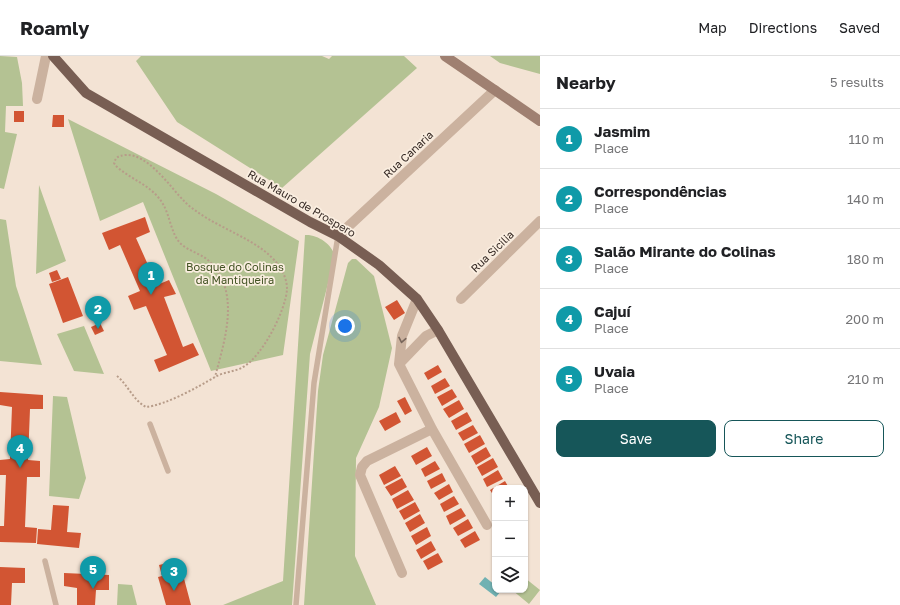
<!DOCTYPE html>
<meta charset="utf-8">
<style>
:root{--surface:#fff;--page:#f6f6f6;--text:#202124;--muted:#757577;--line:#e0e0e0;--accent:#165659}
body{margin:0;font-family:"Golos Text",sans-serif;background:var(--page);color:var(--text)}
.controls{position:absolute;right:12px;bottom:12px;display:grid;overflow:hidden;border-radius:8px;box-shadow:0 1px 3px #0004}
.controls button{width:36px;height:36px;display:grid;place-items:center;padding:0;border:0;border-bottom:1px solid var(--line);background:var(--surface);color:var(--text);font:20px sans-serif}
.you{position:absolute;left:345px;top:270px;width:14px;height:14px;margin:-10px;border:3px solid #fff;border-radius:50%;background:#1a73e8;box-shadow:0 0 0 6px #1a73e833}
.badge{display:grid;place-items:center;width:26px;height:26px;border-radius:50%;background:var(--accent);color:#fff;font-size:13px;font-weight:700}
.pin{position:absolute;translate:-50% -33px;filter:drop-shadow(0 1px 2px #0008)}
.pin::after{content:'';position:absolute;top:21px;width:14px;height:12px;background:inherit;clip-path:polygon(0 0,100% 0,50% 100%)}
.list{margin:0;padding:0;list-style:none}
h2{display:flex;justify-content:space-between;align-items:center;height:52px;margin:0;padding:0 16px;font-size:17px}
h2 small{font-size:13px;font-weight:400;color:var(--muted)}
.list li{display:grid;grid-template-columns:26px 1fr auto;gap:12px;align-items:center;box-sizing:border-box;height:60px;padding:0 16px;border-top:1px solid var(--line)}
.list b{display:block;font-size:15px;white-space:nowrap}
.list p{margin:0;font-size:13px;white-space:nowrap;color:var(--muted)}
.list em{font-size:13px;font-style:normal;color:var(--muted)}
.actions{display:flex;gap:8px;padding:12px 16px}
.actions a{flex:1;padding:9px 0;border:1px solid var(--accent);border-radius:8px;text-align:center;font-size:14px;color:var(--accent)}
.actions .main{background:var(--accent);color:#fff}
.icon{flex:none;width:22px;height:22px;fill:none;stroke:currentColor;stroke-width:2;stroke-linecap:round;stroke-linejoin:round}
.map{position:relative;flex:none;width:540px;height:549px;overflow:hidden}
header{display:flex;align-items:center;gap:24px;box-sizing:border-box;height:56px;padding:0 20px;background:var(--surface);border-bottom:1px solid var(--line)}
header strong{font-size:19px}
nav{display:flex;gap:22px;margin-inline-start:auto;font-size:14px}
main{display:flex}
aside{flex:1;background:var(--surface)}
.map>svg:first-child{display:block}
.green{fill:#b4c293}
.water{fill:#70b1b2}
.building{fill:#d25533}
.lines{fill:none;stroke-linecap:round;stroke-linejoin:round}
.path{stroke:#b79c89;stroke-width:2;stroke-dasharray:2 2;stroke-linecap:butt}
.lane{stroke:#cbb29f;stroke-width:5.5}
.street{stroke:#cbb29f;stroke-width:10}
.secondary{stroke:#9f8071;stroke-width:10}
.primary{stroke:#785e53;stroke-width:10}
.oneway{stroke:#78665b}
.labels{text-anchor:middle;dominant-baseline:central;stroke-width:3.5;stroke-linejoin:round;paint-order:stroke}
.street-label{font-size:11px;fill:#342823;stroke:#faeee0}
.park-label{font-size:11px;fill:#445425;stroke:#faeee0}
</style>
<header>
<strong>Roamly</strong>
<nav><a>Map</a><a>Directions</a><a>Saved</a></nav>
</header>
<main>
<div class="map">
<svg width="540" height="549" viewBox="0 0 540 549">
<rect width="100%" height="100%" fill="#f3e3d4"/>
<path class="green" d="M0 0 17 1 22 27 23 50H6L5 76 17 78 4 133 0 132Z
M141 0H322L329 3 332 0H404L417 12 282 132 177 66 136 5Z
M490 0H540V18L500 7Z
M68 63 216 138 299 185 283 299 211 315 143 146 100 165Z
M39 129 66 205 36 218Z
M0 163 6 164 16 230 42 309 0 305Z
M305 179C317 178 332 188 335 200L310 298 292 549H223L283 525Z
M352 203H356L374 220 392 292 379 351 356 402 355 500 376 549H304L318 335 323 299 348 207Z
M84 270 104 318 74 315 57 278Z
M53 340 67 341 86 422 79 443 49 440Z
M525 522 540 534 529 548 512 534H525Z
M118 528 132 529 137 549H117Z"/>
<path class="water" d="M485 521 495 529V534L501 535 496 541 479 528Z"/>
<path class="building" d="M14 55H24V66H14Z
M53 59H64V71H52Z
M145 161 150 176 136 182 157 229 169 224 176 238 164 241 183 291 193 287 199 299 159 316 154 304 167 299 146 250 134 254 128 240 140 235 120 189 109 194 102 177Z
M57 214 61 223 52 226 49 217Z
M68 221 83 260 63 267 49 228Z
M397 244 405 257 394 264 385 251Z
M100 267 104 275 95 279 91 271Z
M438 309 442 316 428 324 424 317Z
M445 322 450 330 435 338 431 330Z
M452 333 457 341 442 350 437 341Z
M0 336 43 339V353H30L28 404 40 405V421H27L25 471 37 472 36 487 0 486V470H4L6 419H0V404L10 403 12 351 0 349Z
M405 341 412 355 405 359 397 345Z
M459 344 464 353 449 362 443 353Z
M396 356 401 366 385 375 379 365Z
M467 356 472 365 456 374 451 365Z
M473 369 478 377 463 385 458 377Z
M480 379 485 388 469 397 464 388Z
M427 391 432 400 416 409 411 400Z
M486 391 491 400 476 409 471 400Z
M493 402 498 411 482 420 477 411Z
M435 405 440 413 425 421 421 413Z
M395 410 401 420 384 429 379 419Z
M498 414 503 423 487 431 483 423Z
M442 417 446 425 431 433 427 425Z
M402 422 407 431 391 440 385 431Z
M505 425 509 432H495V442L490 434Z
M449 428 453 436 439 444 434 437Z
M408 434 414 444 397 453 392 443Z
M454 440 459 448 444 456 440 448Z
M415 446 420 455 404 464 399 455Z
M53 449 69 450 67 476 81 477 79 492 37 488 38 473 51 474Z
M461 452 466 460 450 469 446 460Z
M420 458 425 467 410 476 405 467Z
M468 463 473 472 458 480 453 472Z
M427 471 431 480 416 489 411 480Z
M475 475 480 484 465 492 460 484Z
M431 485 436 494 421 503 416 494Z
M438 497 443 506 428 514 423 505Z
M176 505 179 516 182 515 191 549H166L158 521 162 520 159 509Z
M0 511 25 512V527H12L11 549H0Z
M64 517 109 519V534H96L95 549H77V532L64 530Z"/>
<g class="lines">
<path class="path" d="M117 320C128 329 133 344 146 351 166 349 198 331 215 321 223 316 235 316 243 311 262 301 286 254 287 233 287 225 284 217 279 210 260 182 212 172 185 146 170 131 148 97 125 99 118 100 116 101 114 107L116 110C131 124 152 129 163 148 170 160 171 177 180 187 188 195 200 197 209 205 241 236 225 283 215 321"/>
<path class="lane" d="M150 368 168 415
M45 505 56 549
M296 549 314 327 338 180"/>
<path class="street" d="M37 43 46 0
M338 180 495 34
M417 243 402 280 399 308 432 373 487 469
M461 243 540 165
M399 308 426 280 438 274
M402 517 360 419 362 411 367 405 432 373"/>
<path class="secondary" d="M445 0 540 65"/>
<path class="primary" d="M53 0 86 37 310 166 338 180 379 209 417 243 438 274 540 447"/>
</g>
<defs><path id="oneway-chevron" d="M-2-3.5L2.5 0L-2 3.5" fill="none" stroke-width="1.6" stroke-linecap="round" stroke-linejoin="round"/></defs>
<use class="oneway" href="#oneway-chevron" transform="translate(402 284) rotate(101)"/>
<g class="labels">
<g class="street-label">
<text transform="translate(408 98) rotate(-43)">Rua Canaria</text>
<text transform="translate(302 147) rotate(30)">Rua Mauro de Prospero</text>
<text transform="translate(492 195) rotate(-44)">Rua Sicilia</text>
</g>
<g class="park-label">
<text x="235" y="210">Bosque do Colinas<tspan x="235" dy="13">da Mantiqueira</tspan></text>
</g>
</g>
</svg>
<div class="controls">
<button>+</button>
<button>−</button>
<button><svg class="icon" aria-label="layers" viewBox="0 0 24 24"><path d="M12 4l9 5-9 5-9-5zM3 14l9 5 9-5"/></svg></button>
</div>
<div class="you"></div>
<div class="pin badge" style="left:151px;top:239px;background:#0f9aa8">1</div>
<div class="pin badge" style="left:98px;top:273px;background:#0f9aa8">2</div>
<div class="pin badge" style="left:174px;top:535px;background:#0f9aa8">3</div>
<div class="pin badge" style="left:20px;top:412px;background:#0f9aa8">4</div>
<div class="pin badge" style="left:93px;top:533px;background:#0f9aa8">5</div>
</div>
<aside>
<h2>Nearby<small>5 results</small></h2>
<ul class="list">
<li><span class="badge" style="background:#0f9aa8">1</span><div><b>Jasmim</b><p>Place</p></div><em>110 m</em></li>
<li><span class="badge" style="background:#0f9aa8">2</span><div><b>Correspondências</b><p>Place</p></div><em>140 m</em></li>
<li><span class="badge" style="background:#0f9aa8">3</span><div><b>Salão Mirante do Colinas</b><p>Place</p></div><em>180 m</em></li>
<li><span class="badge" style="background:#0f9aa8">4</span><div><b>Cajuí</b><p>Place</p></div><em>200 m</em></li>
<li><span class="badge" style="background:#0f9aa8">5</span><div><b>Uvaia</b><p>Place</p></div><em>210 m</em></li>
</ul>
<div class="actions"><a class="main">Save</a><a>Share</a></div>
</aside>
</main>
